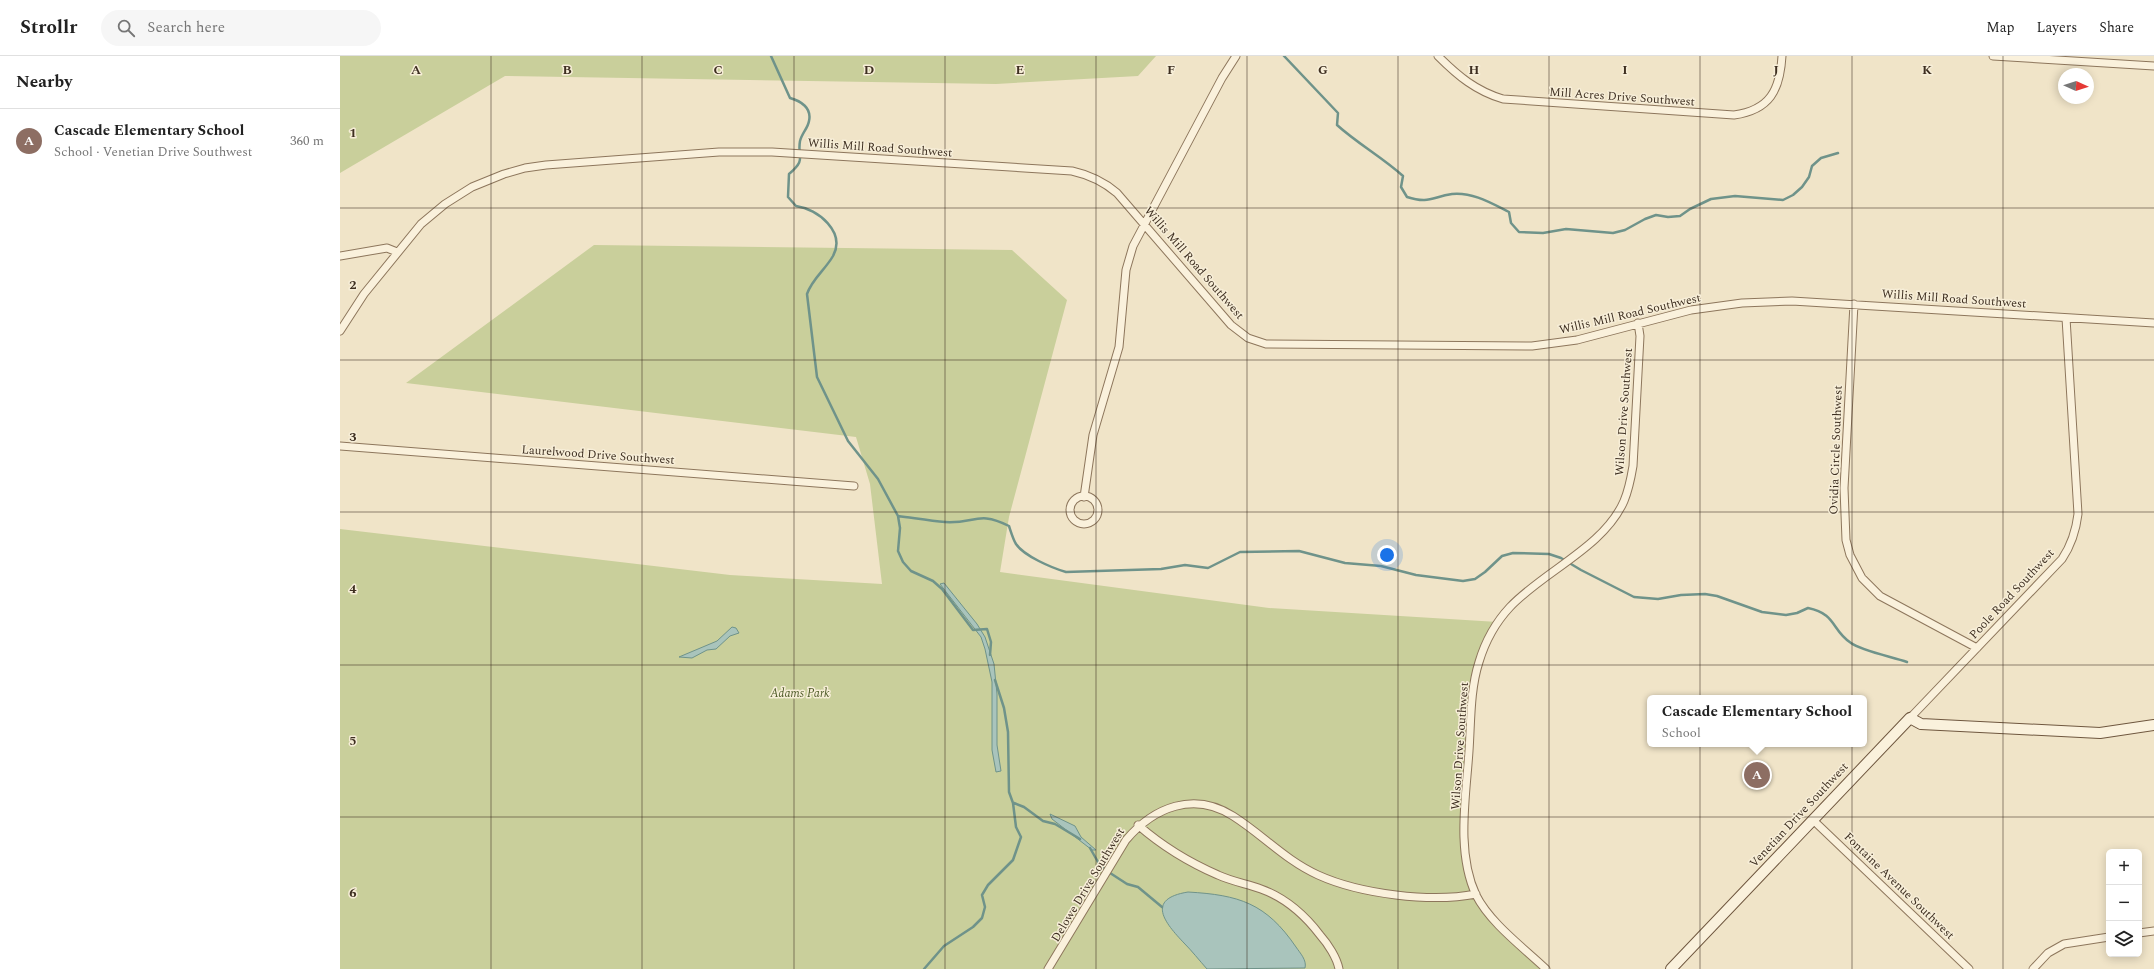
<!DOCTYPE html>
<meta charset="utf-8">
<style>
:root{--surface:#fff;--page:#f6f6f6;--text:#222;--muted:#767676;--line:#e0e0e0;--accent:#9e2a2b}
body{margin:0;font-family:Spectral,serif;background:var(--page);color:var(--text)}
.controls{position:absolute;right:12px;bottom:12px;display:grid;overflow:hidden;border-radius:6px;box-shadow:0 2px 10px #0003}
.controls button{width:36px;height:36px;display:grid;place-items:center;padding:0;border:0;border-bottom:1px solid var(--line);background:var(--surface);color:var(--text);font:20px sans-serif}
.compass{position:absolute;left:1718px;top:12px;width:36px;height:36px;border-radius:50%;background:var(--surface);box-shadow:0 2px 10px #0003;rotate:93deg}
.you{position:absolute;left:1047px;top:499px;width:14px;height:14px;margin:-10px;border:3px solid #fff;border-radius:50%;background:#1a73e8;box-shadow:0 0 0 6px #1a73e833}
.badge{display:grid;place-items:center;width:26px;height:26px;border-radius:50%;background:var(--accent);color:#fff;font-size:13px;font-weight:700}
.pin{position:absolute;translate:-50% -50%;border:2px solid #fff;box-shadow:0 1px 4px #0006}
.popup{position:absolute;left:1307px;top:639px;width:220px;height:52px;box-sizing:border-box;display:grid;place-content:center;border-radius:6px;background:var(--surface);filter:drop-shadow(0 1px 3px #0005);font-size:13px;white-space:nowrap;color:var(--muted)}
.popup b{font-size:15px;color:var(--text)}
.popup::after{content:'';position:absolute;left:50%;top:100%;margin-left:-8px;border:8px solid transparent;border-top-color:var(--surface)}
.list{margin:0;padding:0;list-style:none}
h2{display:flex;justify-content:space-between;align-items:center;height:52px;margin:0;padding:0 16px;font-size:17px}
h2 small{font-size:13px;font-weight:400;color:var(--muted)}
.list li{display:grid;grid-template-columns:26px 1fr auto;gap:12px;align-items:center;box-sizing:border-box;height:64px;padding:0 16px;border-top:1px solid var(--line)}
.list b{display:block;font-size:15px;white-space:nowrap}
.list p{margin:0;font-size:13px;white-space:nowrap;color:var(--muted)}
.list em{font-size:13px;font-style:normal;color:var(--muted)}
.icon{flex:none;width:22px;height:22px;fill:none;stroke:currentColor;stroke-width:2;stroke-linecap:round;stroke-linejoin:round}
.map{position:relative;flex:none;width:1814px;height:913px;overflow:hidden}
header{display:flex;align-items:center;gap:24px;box-sizing:border-box;height:56px;padding:0 20px;background:var(--surface);border-bottom:1px solid var(--line)}
header strong{font-size:19px}
nav{display:flex;gap:22px;margin-inline-start:auto;font-size:14px}
.search{width:280px;height:36px;background:var(--page);display:flex;align-items:center;gap:10px;box-sizing:border-box;padding:0 14px;border-radius:22px;color:var(--muted);font-size:15px}
main{display:flex}
aside{flex:1;background:var(--surface)}
.map>svg:first-child{display:block}
.green{fill:#c9cf9b}
.water{fill:#a9c4bc;stroke:#6f938a}
.lines{fill:none;stroke-linecap:round;stroke-linejoin:round}
.stream{stroke:#6f938a;stroke-width:2.5}
.street-casing{stroke:#8d765c;stroke-width:9}
.secondary-casing{stroke:#6f573f;stroke-width:12}
.street{stroke:#faf1dc;stroke-width:7}
.secondary{stroke:#faf1dc;stroke-width:10}
.grid{fill:none;stroke:#3d2e20;stroke-width:1;stroke-opacity:0.55}
.labels{text-anchor:middle;dominant-baseline:central;stroke-width:3;stroke-linejoin:round;paint-order:stroke}
.street-label{font-size:12px;fill:#3d2e20;stroke:#f7eed8}
.park-label{font-size:12px;font-style:italic;fill:#4d5a26;stroke:#f7eed8}
.grid-label{font-size:13px;text-anchor:middle;font-weight:bold;fill:#3d2e20;stroke:#f7eed8;stroke-width:3;stroke-linejoin:round;paint-order:stroke}
</style>
<header>
<strong>Strollr</strong>
<div class="search"><svg class="icon" aria-label="search" viewBox="0 0 24 24"><circle cx="10" cy="10" r="6"/><path d="M15 15l6 6"/></svg>Search here</div>
<nav><a>Map</a><a>Layers</a><a>Share</a></nav>
</header>
<main>
<aside>
<h2>Nearby<small></small></h2>
<ul class="list">
<li><span class="badge" style="background:#8d6e63">A</span><div><b>Cascade Elementary School</b><p>School · Venetian Drive Southwest</p></div><em>360 m</em></li>
</ul>
</aside>
<div class="map">
<svg width="1814" height="913" viewBox="0 0 1814 913">
<rect width="100%" height="100%" fill="#f0e4c8"/>
<path class="green" d="M0 0H816L798 20 656 28 165 20 0 117Z
M254 189 672 194 727 244 669 461 660 516 929 552 1158 566 1137 598 1131 639 1124 703 1127 808 1135 843 1205 913H0V473L390 519 542 528 530 428 516 381 66 327Z"/>
<path class="water" d="M604 527 637 568 645 581 654 608 657 638V689L661 715 656 716 652 694V626L645 593 641 581 600 528Z
M392 571 396 572 399 577 390 580 376 593 367 594 352 602 339 601 377 585Z
M710 758 735 770 741 781 756 794H752L712 763Z
M848 836C899 839 926 847 956 891 960 897 967 904 965 912L867 913C859 904 852 895 844 887 825 867 805 843 848 836Z"/>
<g class="lines">
<path class="stream" d="M431 0 450 42C461 45 472 52 469 65 468 72 462 77 460 85 457 102 467 103 449 118L448 141 456 150C478 153 506 176 493 200 485 214 472 223 467 238L477 321 508 385 538 423 558 460 560 472 558 495 563 506 571 515 593 525 602 533 633 574 647 573 651 586 650 599
M944 0 998 57 997 69C1018 88 1042 101 1063 120L1061 131 1067 141C1089 148 1092 141 1112 138 1133 136 1151 147 1169 156L1171 167 1179 176 1203 177 1226 173 1273 177 1285 174 1305 163 1316 159 1328 161 1340 160 1350 153 1371 143 1395 140 1443 144 1453 139 1462 131 1469 121 1472 110 1481 102 1498 97
M558 460C574 462 590 465 605 466 635 468 638 454 669 470 671 476 673 483 676 488 684 500 712 512 726 516L821 513 845 509 868 512 900 496 959 495 1005 507 1041 510 1076 519 1123 525 1135 523 1145 516 1162 500 1173 497 1209 498 1221 502 1241 514 1294 541 1318 543 1341 539 1365 538 1377 540 1422 556 1446 559 1457 557 1468 552C1497 558 1491 574 1511 587 1522 595 1553 601 1567 606
M674 747 684 751 703 765 715 768 740 783
M750 792 758 806 767 815 787 828 798 831 822 851
M584 913 604 890 633 871 642 862 645 851 642 839 648 829 673 804 681 781 676 771 673 747 669 736 668 676 664 652 655 624"/>
<defs>
<path id="street" d="M1098 0C1118 20 1136 35 1163 43L1394 59C1430 54 1440 34 1442 0
M1653 0 1814 10
M0 200 47 192 57 196
M1514 248 1504 432 1506 484 1510 499 1522 522 1540 540 1637 592
M0 275 24 238 81 168 105 148 132 131 164 118 185 112 206 109 379 96H432L732 115C750 119 763 125 777 137L891 269 908 282 926 288 1192 290 1237 284 1351 254 1402 247 1452 245 1814 267
M0 390 514 430
M730 454a14 14 0 1 1 28 0a14 14 0 1 1-28 0Z
M744 441 753 379 779 291 786 214 793 190 882 22 896 0
M1570 662 1722 503C1732 488 1736 475 1738 458L1726 262
M1473 764 1629 913
M798 769C822 790 848 806 878 819 891 825 907 828 921 833 946 842 964 858 980 879 988 888 997 902 999 913
M1799 877 1814 875
M708 913 786 784C814 751 854 735 893 760 923 779 945 804 978 819 1020 838 1091 847 1136 838
M1206 913C1184 892 1150 867 1136 839 1116 796 1126 741 1129 695 1131 666 1130 634 1139 606 1145 586 1156 566 1170 551 1204 515 1264 491 1284 445 1289 433 1291 422 1293 410L1300 280 1298 267
M1693 913 1708 897 1724 888 1769 881"/>
<path id="secondary" d="M1331 913 1570 662 1581 668 1760 677 1814 669"/>
</defs>
<use href="#street" class="street-casing"/>
<use href="#secondary" class="secondary-casing"/>
<use href="#street" class="street"/>
<use href="#secondary" class="secondary"/>
</g>
<path class="grid" d="M151 0V913M302 0V913M454 0V913M605 0V913M756 0V913M907 0V913M1058 0V913M1209 0V913M1360 0V913M1512 0V913M1663 0V913M0 152H1814M0 304H1814M0 456H1814M0 609H1814M0 761H1814"/>
<g class="labels">
<g class="street-label">
<text transform="translate(1282 41) rotate(4)">Mill Acres Drive Southwest</text>
<text transform="translate(540 92) rotate(4)">Willis Mill Road Southwest</text>
<text transform="translate(854 207) rotate(49)">Willis Mill Road Southwest</text>
<text transform="translate(1614 243) rotate(4)">Willis Mill Road Southwest</text>
<text transform="translate(1290 258) rotate(-13)">Willis Mill Road Southwest</text>
<text transform="translate(1284 356) rotate(-86)">Wilson Drive Southwest</text>
<text transform="translate(1496 394) rotate(-88)">Ovidia Circle Southwest</text>
<text transform="translate(258 399) rotate(4)">Laurelwood Drive Southwest</text>
<text transform="translate(1672 538) rotate(-47)">Poole Road Southwest</text>
<text transform="translate(1120 690) rotate(-86)">Wilson Drive Southwest</text>
<text transform="translate(1459 759) rotate(-47)">Venetian Drive Southwest</text>
<text transform="translate(748 829) rotate(-59)">Delowe Drive Southwest</text>
<text transform="translate(1559 830) rotate(44)">Fontaine Avenue Southwest</text>
</g>
<g class="park-label">
<text x="460" y="637">Adams Park</text>
</g>
</g>
<g class="grid-label">
<text x="76" y="18">A</text>
<text x="227" y="18">B</text>
<text x="378" y="18">C</text>
<text x="529" y="18">D</text>
<text x="680" y="18">E</text>
<text x="831" y="18">F</text>
<text x="983" y="18">G</text>
<text x="1134" y="18">H</text>
<text x="1285" y="18">I</text>
<text x="1436" y="18">J</text>
<text x="1587" y="18">K</text>
<text x="13" y="81">1</text>
<text x="13" y="233">2</text>
<text x="13" y="385">3</text>
<text x="13" y="537">4</text>
<text x="13" y="689">5</text>
<text x="13" y="841">6</text>
</g>
</svg>
<div class="controls">
<button>+</button>
<button>−</button>
<button><svg class="icon" aria-label="layers" viewBox="0 0 24 24"><path d="M12 4l9 5-9 5-9-5zM3 14l9 5 9-5"/></svg></button>
</div>
<svg class="compass" viewBox="-18 -18 36 36"><path d="M0-13l5 13h-10z" fill="#e53935"/><path d="M0 13l5-13h-10z" fill="#767676"/></svg>
<div class="you"></div>
<div class="pin badge" style="left:1417px;top:719px;background:#8d6e63">A</div>
<div class="popup"><b>Cascade Elementary School</b>School</div>
</div>
</main>
